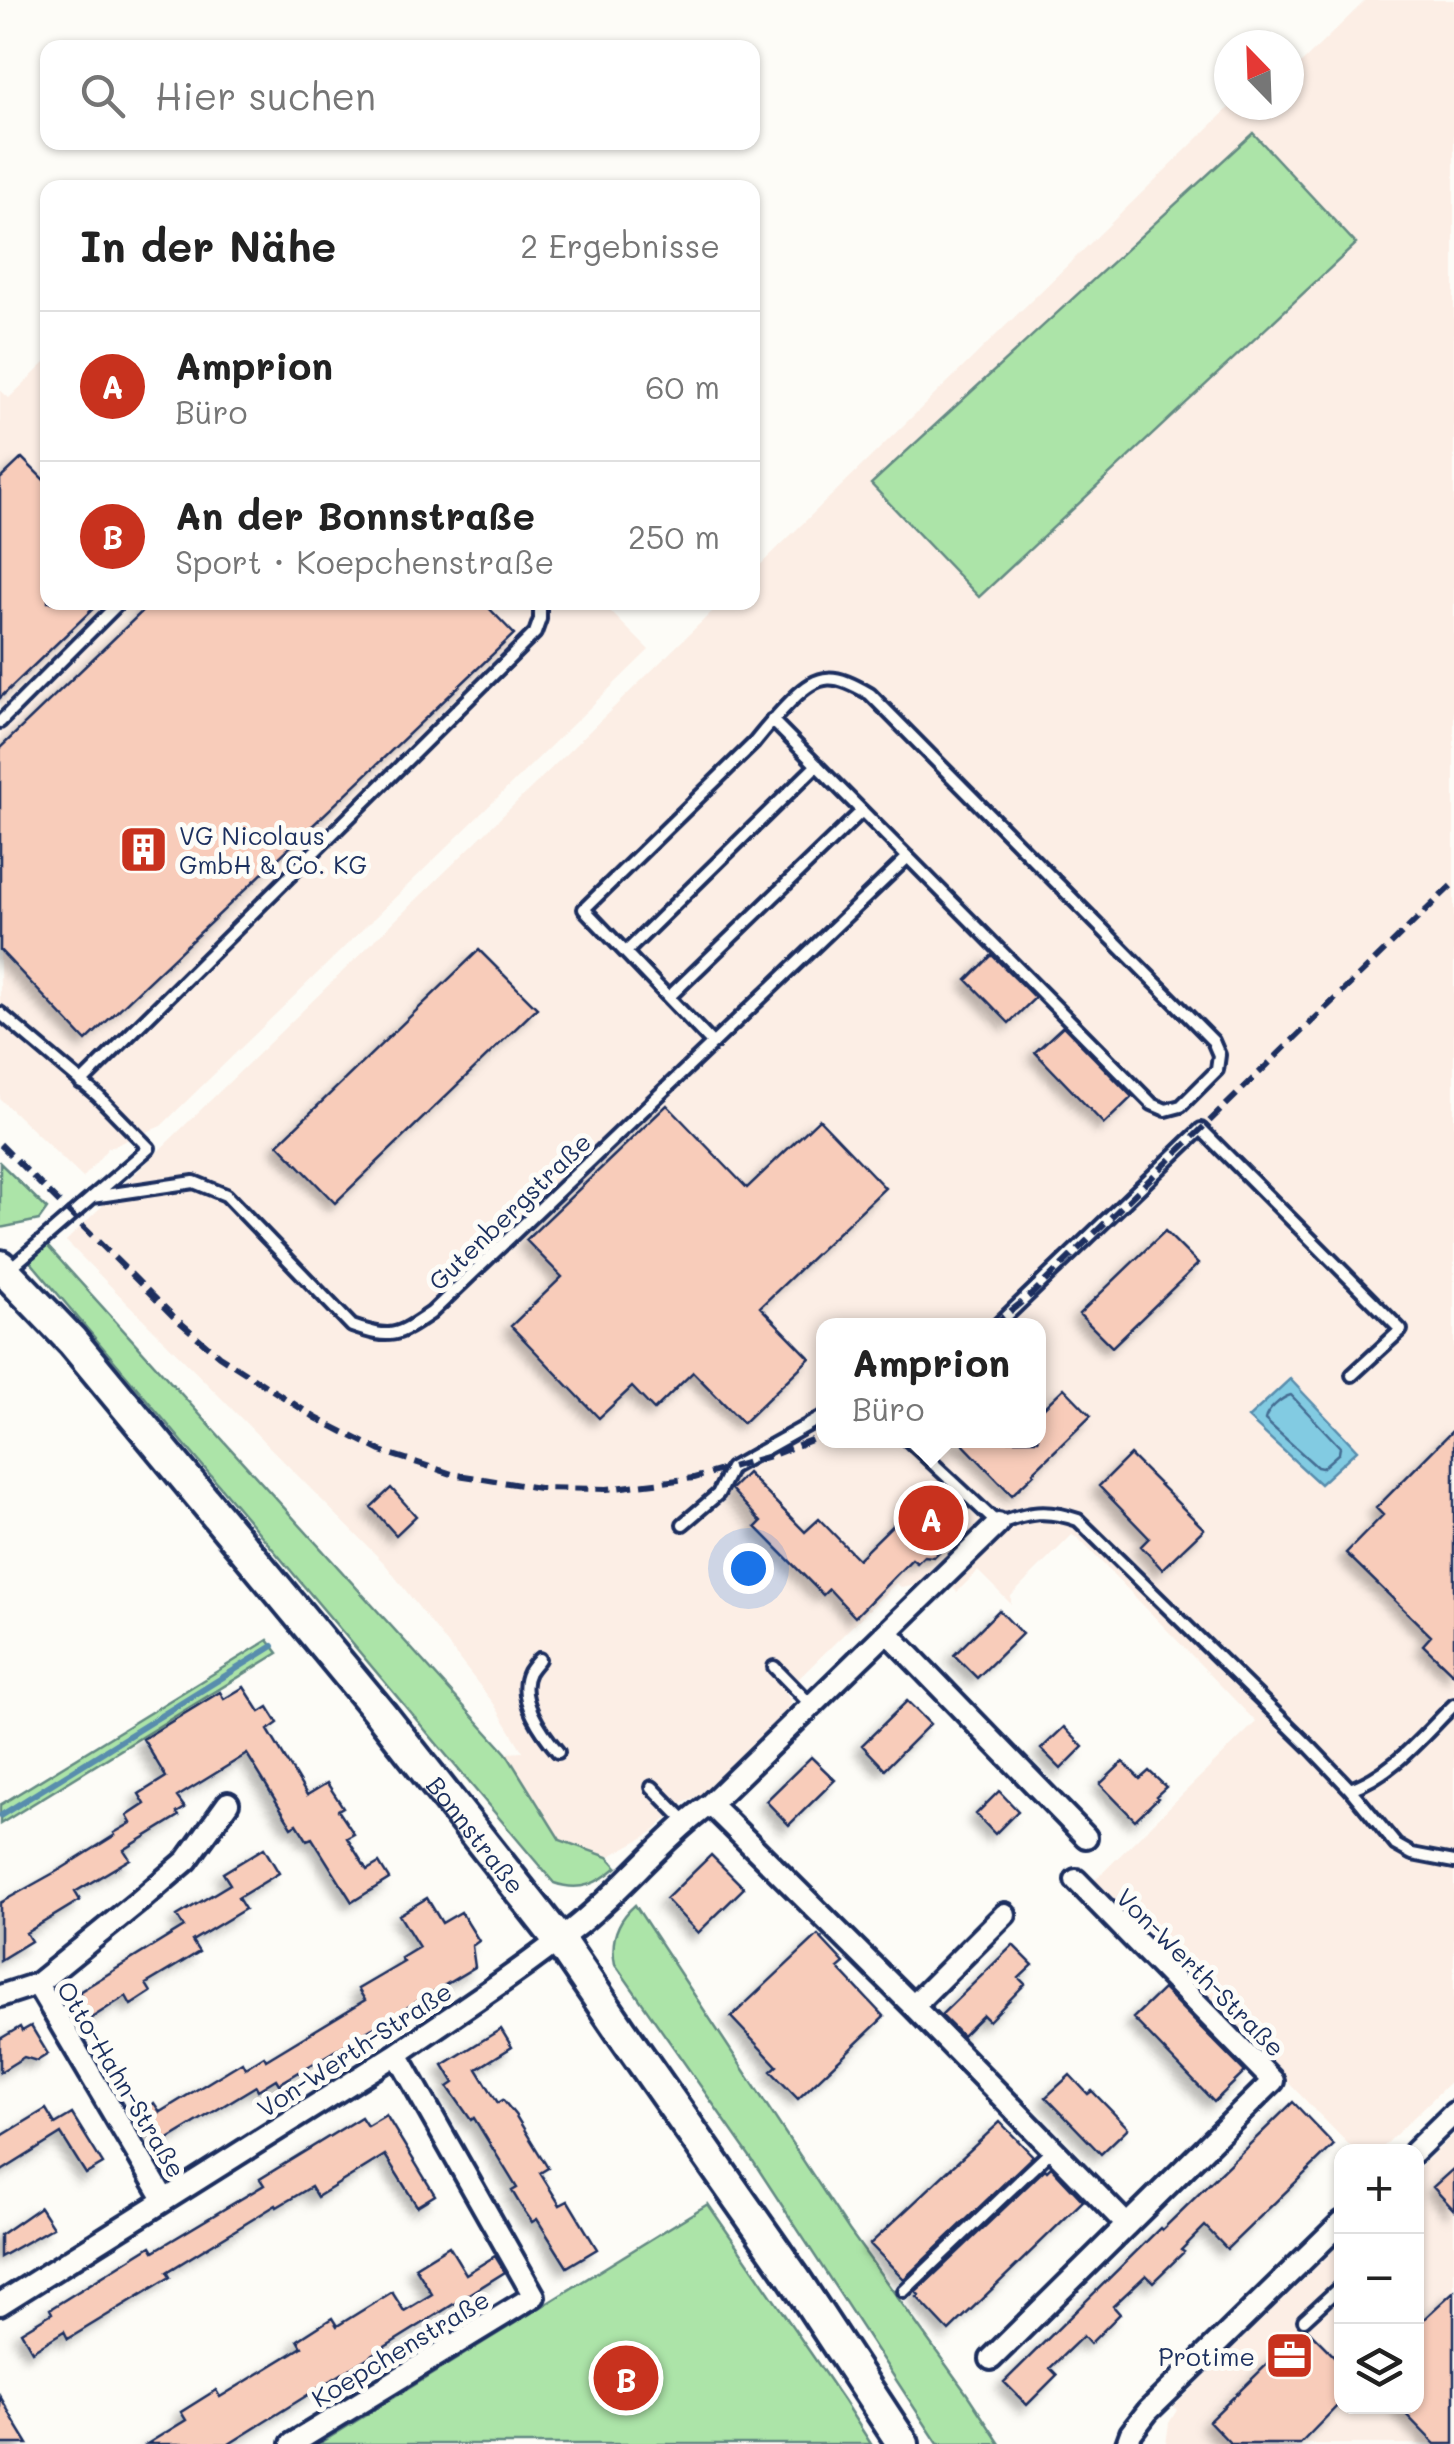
<!DOCTYPE html>
<html lang="de">
<meta charset="utf-8">
<style>
:root{--surface:#fff;--page:#f2f2f2;--text:#222;--muted:#767676;--line:#e0e0e0;--accent:#c8321e}
body{margin:0;font-family:Mali,sans-serif;background:var(--page);color:var(--text)}
.controls{position:absolute;right:30px;bottom:30px;display:grid;overflow:hidden;border-radius:20px;box-shadow:0 2px 8px #0004}
.controls button{width:90px;height:90px;display:grid;place-items:center;padding:0;border:0;border-bottom:2px solid var(--line);background:var(--surface);color:var(--text);font:50px sans-serif}
.compass{position:absolute;left:1214px;top:30px;width:90px;height:90px;border-radius:50%;background:var(--surface);box-shadow:0 2px 8px #0004;rotate:337deg}
.you{position:absolute;left:748px;top:1568px;width:35px;height:35px;margin:-25px;border:8px solid #fff;border-radius:50%;background:#1a73e8;box-shadow:0 0 0 15px #1a73e833}
.badge{display:grid;place-items:center;width:65px;height:65px;border-radius:50%;background:var(--accent);color:#fff;font-size:32px;font-weight:700}
.pin{position:absolute;translate:-50% -50%;border:5px solid #fff;box-shadow:0 2px 10px #0006}
.popup{position:absolute;left:816px;top:1318px;width:230px;height:130px;box-sizing:border-box;display:grid;place-content:center;border-radius:20px;background:var(--surface);filter:drop-shadow(0 2px 8px #0005);font-size:32px;white-space:nowrap;color:var(--muted)}
.popup b{font-size:38px;color:var(--text)}
.popup::after{content:'';position:absolute;left:50%;top:100%;margin-left:-20px;border:20px solid transparent;border-top-color:var(--surface)}
.list{margin:0;padding:0;list-style:none}
h2{display:flex;justify-content:space-between;align-items:center;height:130px;margin:0;padding:0 40px;font-size:42px}
h2 small{font-size:32px;font-weight:400;color:var(--muted)}
.list li{display:grid;grid-template-columns:65px 1fr auto;gap:30px;align-items:center;box-sizing:border-box;height:150px;padding:0 40px;border-top:2px solid var(--line)}
.list b{display:block;font-size:38px;white-space:nowrap}
.list p{margin:0;font-size:32px;white-space:nowrap;color:var(--muted)}
.list em{font-size:32px;font-style:normal;color:var(--muted)}
.icon{flex:none;width:55px;height:55px;fill:none;stroke:currentColor;stroke-width:2;stroke-linecap:round;stroke-linejoin:round}
.map{position:relative;flex:none;width:1454px;height:2444px;overflow:hidden}
.search{position:absolute;background:var(--surface);box-shadow:0 2px 8px #0004;left:40px;top:40px;width:720px;height:110px;display:flex;align-items:center;gap:25px;box-sizing:border-box;padding:0 35px;border-radius:20px;color:var(--muted);font-size:38px}
.panel{position:absolute;background:var(--surface);box-shadow:0 2px 8px #0004;left:40px;top:180px;width:720px;height:430px;border-radius:20px}
.map>svg:first-child{display:block}
.built{fill:#fceee5;fill-rule:evenodd}
.green{fill:#ace4a8;stroke:#648a83;stroke-width:2.5}
.water{fill:#82cbe2;stroke:#598dad;stroke-width:2.5}
.lines{fill:none;stroke-linecap:round;stroke-linejoin:round}
.shore{stroke:#446d93;stroke-width:2.5}
.stream{stroke:#598dad;stroke-width:6}
.building{fill:#f8ccba;stroke:#1b2f5e;stroke-width:2.5;filter:url(#shadow)}
.service-casing{stroke:#1b2f5e;stroke-width:18}
.minor-casing{stroke:#1b2f5e;stroke-width:28}
.secondary-casing{stroke:#1b2f5e;stroke-width:38}
.service{stroke:#fdfcf7;stroke-width:10}
.minor{stroke:#fdfcf7;stroke-width:20}
.secondary{stroke:#fdfcf7;stroke-width:30}
.rail{stroke:#1b2f5e;stroke-width:6;stroke-dasharray:15 8;stroke-linecap:butt}
.labels{text-anchor:middle;dominant-baseline:central;stroke-width:10;stroke-linejoin:round;paint-order:stroke}
.poi-label{font-size:25px;fill:#1b2f5e;stroke:#fdfcf7;text-anchor:start}
.street-label{font-size:25px;fill:#1b2f5e;stroke:#fdfcf7}
</style>
<div class="map">
<svg width="1454" height="2444" viewBox="0 0 1454 2444">
<defs>
<filter id="shadow"><feDropShadow dx="-7" dy="7" stdDeviation="5" flood-color="#0004"/></filter>
</defs>
<rect width="100%" height="100%" fill="#fdfcf7"/>
<filter id="ink" filterUnits="userSpaceOnUse"><feTurbulence type="fractalNoise" baseFrequency=".01" numOctaves="2"/><feDisplacementMap in="SourceGraphic" scale="20" xChannelSelector="R" yChannelSelector="G"/><feConvolveMatrix kernelMatrix="1 2 1 2 8 2 1 2 1" color-interpolation-filters="sRGB"/></filter>
<g filter="url(#ink)">
<path class="built" d="M1366 0H1454V2078L1379 2151H1355L1093 1882 1256 1722 1079 1539 1072 1535 1011 1596V1604L978 1571 957 1592 934 1568 916 1585 902 1588 896 1583 785 1692 791 1701 790 1707 699 1796 685 1801 652 1833 608 1857 560 1840 506 1753 523 1752 494 1704 385 1564 66 1241 721 603 752 602 753 572 1232 105H1289V75ZM824 1326H1038V1440H824Z
M47 361 48 602 602 603 649 650 161 1126 108 1148 83 1178 0 1099V390L9 398Z
M1454 2134V2444H1166L1169 2423 1177 2410 1174 2406 1341 2243 1342 2406H1416L1417 2170Z"/>
<path class="green" d="M1253 133 1356 244 979 597 871 484Z
M0 1163 47 1209 39 1220 0 1228Z
M41 1239 506 1753 560 1840 608 1857 617 1867C597 1884 580 1892 554 1883L25 1255Z
M268 1640 278 1653 0 1824V1805Z
M635 1905 849 2230 967 2394 1000 2444H938L753 2161 615 1964C610 1940 618 1920 635 1905Z
M708 2204 843 2400 871 2444H319Z"/>
<path class="water" d="M1290 1379 1357 1450 1320 1484 1248 1418Z"/>
<g class="lines">
<path class="shore" d="M1291 1395 1340 1447 1339 1453 1322 1468 1317 1467 1265 1420C1266 1411 1282 1397 1291 1395Z"/>
<path class="stream" d="M0 1816 273 1646"/>
</g>
<path class="building" d="M22 458 48 484V602H100L0 698V479Z
M152 602H483L514 634 86 1041 0 950V748Z
M479 950 537 1008 335 1203 278 1144Z
M992 955 1035 998 1009 1023 967 980Z
M1063 1026 1132 1097 1104 1124 1035 1052Z
M667 1105 747 1188 819 1119 885 1188 760 1307 810 1358 743 1423 693 1372 654 1410 632 1387 599 1418 511 1326 562 1277 526 1240Z
M1165 1231 1198 1264 1112 1347 1079 1314Z
M1064 1388 1091 1416 1033 1472 1034 1474 1012 1495 959 1440H1038V1413Z
M1454 1429V1675L1423 1645 1431 1636 1346 1553 1383 1515 1376 1508Z
M1130 1455 1204 1529 1162 1569 1141 1546 1149 1538 1099 1486Z
M747 1473 805 1532 819 1519 858 1559 922 1496 945 1519 938 1529 950 1541 934 1557 924 1556 917 1563 912 1559 855 1617 829 1589 823 1595 756 1527 761 1522 731 1489Z
M391 1488 416 1516 396 1535 371 1507Z
M999 1610 1022 1634 977 1678 954 1655Z
M244 1687 260 1712 268 1707 278 1723 268 1730 307 1795 327 1783 343 1807 338 1810 354 1834 347 1838 367 1870 379 1863 389 1879 352 1902 312 1838 307 1840 297 1824 292 1827 247 1754 177 1797 185 1808 177 1813 179 1816 124 1850 130 1859 75 1892 80 1900 26 1933 31 1941 0 1960V1903L61 1869 115 1835 114 1833 131 1823 127 1816 145 1804 139 1794 166 1777 143 1739 220 1692 224 1699Z
M907 1701 930 1724 885 1769 862 1745Z
M1064 1727 1083 1747 1061 1769 1041 1749Z
M811 1757 835 1780 789 1825 766 1801Z
M1123 1762 1140 1779 1149 1771 1166 1787 1156 1796 1158 1798 1135 1820 1100 1784Z
M999 1791 1018 1811 995 1834 976 1814Z
M264 1848 279 1873 238 1898 245 1909 192 1941 199 1952 146 1984 151 1992 131 2005 126 1996 85 2022 72 2001 81 1995 79 1992 184 1927 177 1916 230 1884 223 1873Z
M711 1855 744 1888 698 1933 666 1899Z
M427 1898 442 1923 461 1912 479 1941 472 1946 475 1967 279 2084 276 2079 258 2090 256 2086 165 2141 160 2133 152 2138 137 2113 154 2103 160 2112 242 2062 245 2068 264 2056 266 2060 365 2000 358 1989 404 1962 401 1958 419 1947 399 1915Z
M818 1935 844 1963 838 1968 884 2017 798 2099 771 2071 777 2066 731 2017Z
M1013 1945 1033 1965 1019 1978 1025 1984 989 2021 983 2015 962 2036 941 2015Z
M1163 1989 1245 2072 1214 2102 1133 2018Z
M31 2026 48 2054 37 2061 24 2057 0 2072V2039L20 2027 22 2031Z
M501 2029 512 2047 477 2069 498 2103 503 2100 516 2116 548 2168 540 2173 560 2205 568 2201 597 2249 567 2267 537 2219 532 2222 521 2206 512 2191 517 2188 474 2118 471 2120 448 2087 454 2083 443 2065Z
M1070 2075 1088 2094 1092 2091 1128 2128 1101 2154 1046 2097Z
M1293 2102 1334 2145 1227 2249 1205 2226 1181 2250 1184 2252 1153 2282 1146 2275 1113 2306 1120 2314 1090 2344 1083 2336 1050 2368 1057 2375 1027 2405 1004 2382 1160 2228 1162 2230Z
M46 2109 55 2124 72 2114 103 2164 86 2174 61 2134 0 2172V2137Z
M386 2115 435 2195 417 2206 385 2155 317 2197 311 2187 277 2207 276 2205 167 2272 170 2277 68 2339 64 2331 32 2351 21 2332 52 2313 50 2309 151 2246 154 2251 264 2185 260 2179 361 2117 367 2126Z
M1000 2122 1033 2156 904 2279 870 2244Z
M1051 2167 1083 2201 949 2331 917 2297 919 2295 916 2292 1045 2169 1047 2171Z
M1454 2168V2210L1433 2187Z
M40 2207 53 2227 0 2257V2235Z
M449 2246 466 2274 495 2256 505 2272 229 2444H147L186 2420 181 2412 216 2390 220 2397 302 2347 298 2340 332 2318 337 2326 392 2292 404 2311 432 2294 415 2267Z
M1454 2291V2444H1435L1398 2406H1416V2326Z
M1306 2328 1342 2364V2401L1300 2444H1231L1209 2421 1303 2329Z
M0 2396 17 2426 28 2444H0Z"/>
<g class="lines">
<defs>
<path id="service" d="M0 722 120 602
M626 952 817 765
M669 997 862 811
M0 1013 98 1096 149 1148 7 1271
M713 1044 584 909 754 743C766 728 778 714 792 700 821 671 835 674 870 694L1213 1041 1219 1055 1217 1070 1181 1106 1166 1110 1152 1104 772 720
M81 1083 535 633 540 619V602
M92 1197 194 1182 226 1195 352 1326C392 1340 397 1336 431 1313L908 857
M996 1326 1201 1129 1401 1330 1352 1375
M908 1440 998 1524C1028 1512 1047 1509 1078 1520L1311 1748 1350 1789 1396 1845 1412 1854 1454 1862
M683 1524 718 1494 731 1468 824 1416
M539 1659C536 1663 532 1667 529 1672 516 1697 542 1733 558 1752
M774 1667 811 1705
M652 1787 686 1822
M1350 1789C1393 1774 1422 1736 1454 1705
M904 2291 1053 2149
M1304 2320 1342 2285"/>
<path id="minor" d="M887 1632 1086 1837
M710 1804 913 2006 1127 2225
M37 1984 164 2199
M0 1996 37 1984 138 1902 187 1860 228 1803
M913 2006 1005 1914
M1414 2152 1454 2113
M0 2304 397 2054C456 2013 517 1974 573 1929 622 1891 660 1840 710 1804L998 1524
M991 2359 1273 2081 1076 1880
M292 2444 534 2296 397 2054
M1127 2444 1131 2433 1148 2411 1342 2222"/>
<g id="secondary">
<path id="s1" d="M0 1266 72 1341 381 1714 559 1940 621 2031 794 2278 903 2444"/>
</g>
</defs>
<use href="#service" class="service-casing"/>
<use href="#minor" class="minor-casing"/>
<use href="#secondary" class="secondary-casing"/>
<use href="#service" class="service"/>
<use href="#minor" class="minor"/>
<use href="#secondary" class="secondary"/>
<path class="rail" d="M0 1144 173 1316 219 1356 316 1418 381 1451 452 1474 539 1488 607 1489 694 1478 773 1455 824 1435
M992 1326 1032 1294 1454 883"/>
</g>
</g>
<defs>
<symbol id="building-square" viewBox="-11 -11 22 22"><rect x="-9" y="-9" width="18" height="18" rx="4" fill="#c8321e" stroke="#fdfcf7"/><path d="M-4-6H4V6H1V3H-1V6H-4ZM-2.5-4.3h1.7v1.8h-1.7ZM.8-4.3h1.7v1.8H.8ZM-2.5-1h1.7V.8h-1.7ZM.8-1h1.7V.8H.8Z" fill="#fff"/></symbol>
<symbol id="office-square" viewBox="-11 -11 22 22"><rect x="-9" y="-9" width="18" height="18" rx="4" fill="#c8321e" stroke="#fdfcf7"/><path d="M-6-3h4V-5.5h4V-3h4V5H-6ZM-1-4.5V-3h2v-1.5ZM-6 0V1H6V0Z" fill="#fff"/></symbol>
</defs>
<g fill-rule="evenodd">
<use href="#building-square" x="116" y="822" width="55" height="55"/>
<use href="#office-square" x="1262" y="2328" width="55" height="55"/>
</g>
<g class="labels">
<g class="poi-label">
<text x="179" y="835">VG Nicolaus<tspan x="179" dy="29">GmbH &amp; Co. KG</tspan></text>
<text x="1255" y="2356" text-anchor="end">Protime</text>
</g>
<g class="street-label">
<text transform="translate(509 1211) rotate(-44)">Gutenbergstraße</text>
<text stroke="none"><textPath href="#s1" startOffset="742">Bonnstraße</textPath></text>
<text transform="translate(1201 1972) rotate(45)">Von-Werth-Straße</text>
<text transform="translate(354 2049) rotate(-33)">Von-Werth-Straße</text>
<text transform="translate(122 2079) rotate(59)">Otto-Hahn-Straße</text>
<text transform="translate(400 2348) rotate(-31)">Koepchenstraße</text>
</g>
</g>
</svg>
<div class="controls">
<button>+</button>
<button>−</button>
<button><svg class="icon" aria-label="layers" viewBox="0 0 24 24"><path d="M12 4l9 5-9 5-9-5zM3 14l9 5 9-5"/></svg></button>
</div>
<svg class="compass" viewBox="-18 -18 36 36"><path d="M0-13l5 13h-10z" fill="#e53935"/><path d="M0 13l5-13h-10z" fill="#767676"/></svg>
<div class="you"></div>
<div class="pin badge" style="left:931px;top:1518px">A</div>
<div class="popup"><b>Amprion</b>Büro</div>
<div class="pin badge" style="left:626px;top:2378px">B</div>
<div class="search"><svg class="icon" aria-label="search" viewBox="0 0 24 24"><circle cx="10" cy="10" r="6"/><path d="M15 15l6 6"/></svg>Hier suchen</div>
<section class="panel">
<h2>In der Nähe<small>2 Ergebnisse</small></h2>
<ul class="list">
<li><span class="badge">A</span><div><b>Amprion</b><p>Büro</p></div><em>60 m</em></li>
<li><span class="badge">B</span><div><b>An der Bonnstraße</b><p>Sport · Koepchenstraße</p></div><em>250 m</em></li>
</ul>
</section>
</div>
